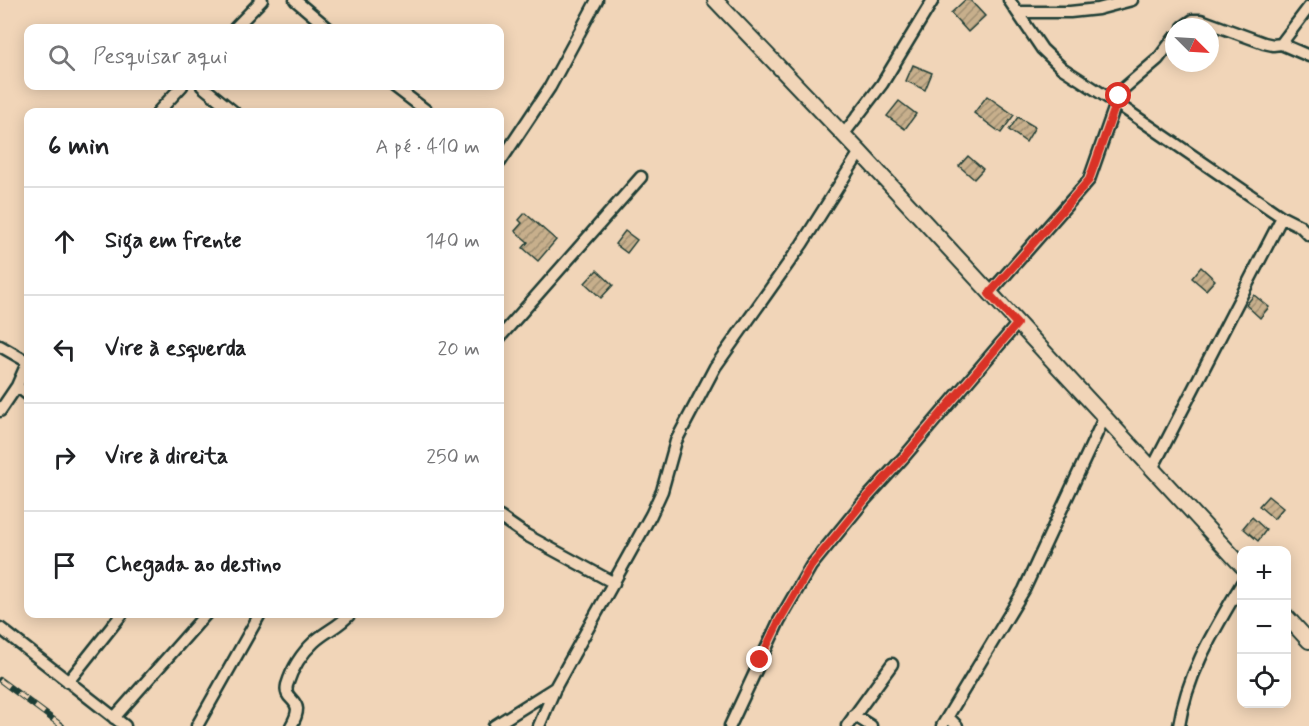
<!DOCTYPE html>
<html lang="pt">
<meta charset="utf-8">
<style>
:root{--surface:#fff;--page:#f2f2f2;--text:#202124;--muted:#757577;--line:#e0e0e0}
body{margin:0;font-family:Mynerve,sans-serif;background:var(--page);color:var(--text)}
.controls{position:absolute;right:18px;bottom:18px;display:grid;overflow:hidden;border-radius:12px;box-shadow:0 3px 15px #0003}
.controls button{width:54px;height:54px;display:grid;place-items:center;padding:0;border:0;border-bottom:2px solid var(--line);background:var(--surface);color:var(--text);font:30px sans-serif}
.compass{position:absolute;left:1165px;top:18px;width:54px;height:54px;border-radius:50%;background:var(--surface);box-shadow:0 3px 15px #0003;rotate:114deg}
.stop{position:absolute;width:18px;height:18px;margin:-14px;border:4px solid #d93025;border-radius:50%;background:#fff}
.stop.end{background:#d93025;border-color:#fff;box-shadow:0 2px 6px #0008}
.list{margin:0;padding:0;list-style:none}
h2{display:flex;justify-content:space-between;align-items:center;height:78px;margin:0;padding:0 24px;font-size:26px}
h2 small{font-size:20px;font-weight:400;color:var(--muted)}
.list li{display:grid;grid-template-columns:39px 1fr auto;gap:18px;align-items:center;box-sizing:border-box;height:108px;padding:0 24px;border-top:2px solid var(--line)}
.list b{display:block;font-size:22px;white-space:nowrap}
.list em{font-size:20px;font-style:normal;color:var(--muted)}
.icon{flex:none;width:33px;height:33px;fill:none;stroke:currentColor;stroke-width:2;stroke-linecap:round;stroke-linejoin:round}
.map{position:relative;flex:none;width:1309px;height:726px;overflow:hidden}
.search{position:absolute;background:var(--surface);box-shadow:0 3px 15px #0003;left:24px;top:24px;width:480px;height:66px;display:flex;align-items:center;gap:15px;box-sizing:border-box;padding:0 21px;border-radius:12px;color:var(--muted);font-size:22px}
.panel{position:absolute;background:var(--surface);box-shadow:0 3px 15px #0003;left:24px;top:108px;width:480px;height:510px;border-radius:12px}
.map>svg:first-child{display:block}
.building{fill:url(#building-hatch);stroke:#1f3d34;stroke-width:1.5}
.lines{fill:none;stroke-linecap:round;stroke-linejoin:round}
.minor-casing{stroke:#1f3d34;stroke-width:15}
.tertiary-casing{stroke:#1f3d34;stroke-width:18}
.minor{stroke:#f1d5b8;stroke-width:10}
.tertiary{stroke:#f1d5b8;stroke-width:14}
.rail-casing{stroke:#1f3d34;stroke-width:6}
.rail{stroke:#f1d5b8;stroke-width:4;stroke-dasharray:11;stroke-linecap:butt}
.route{stroke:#d93025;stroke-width:8}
</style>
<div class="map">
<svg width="1309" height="726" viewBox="0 0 1309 726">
<defs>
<pattern id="building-hatch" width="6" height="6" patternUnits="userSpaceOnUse" patternTransform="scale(1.5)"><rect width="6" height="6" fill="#c7af8c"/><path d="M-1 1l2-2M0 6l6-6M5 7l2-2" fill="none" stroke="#a19073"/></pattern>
</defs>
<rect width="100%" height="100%" fill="#f1d5b8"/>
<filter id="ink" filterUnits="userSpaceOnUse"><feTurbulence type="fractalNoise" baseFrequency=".0167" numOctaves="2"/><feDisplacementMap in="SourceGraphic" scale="12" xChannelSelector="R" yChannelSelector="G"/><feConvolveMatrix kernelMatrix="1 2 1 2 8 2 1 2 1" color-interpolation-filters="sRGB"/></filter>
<g filter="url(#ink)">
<path class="building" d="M965 0H970L985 16 968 32 951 13Z
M913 65 932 73 925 90 906 81Z
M987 96 1014 115 1001 133 974 113Z
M899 101 916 114 905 129 887 116Z
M1018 117 1035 127 1026 142 1009 130Z
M968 156 983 169 974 179 959 166Z
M525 213 556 240 538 261 523 248 528 242 515 231 522 223 519 220Z
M625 231 637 240 627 253 615 244Z
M1201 267 1215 280 1206 290 1192 278Z
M597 270 613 285 601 298 585 283Z
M1254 295 1269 307 1260 318 1246 305Z
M1268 496 1283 508 1274 519 1259 506Z
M1252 517 1266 530 1258 541 1243 528Z"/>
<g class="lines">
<defs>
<path id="minor" d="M295 0 328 28
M1009 0 1042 49 1062 68 1116 103 1282 217 1300 226 1309 235
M1017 12H1070L1098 9 1132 0
M1183 27 1193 20H1201L1264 43 1273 45 1281 44 1309 56
M235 28 262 0
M1281 44 1309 7
M202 86 234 112
M394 86 428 112
M158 112 182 86
M843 135 882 84 933 0
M500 162 550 87 597 0
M989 294 1089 180 1116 103 1123 89 1158 59 1174 38
M500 337 641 177
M0 346 28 362
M17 386 28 395
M0 411 17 386 28 361
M1152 469 1282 217
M500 517 526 535 614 583
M0 628 125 726
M68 682 122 614
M854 715 871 726
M948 717 957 726
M114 718 206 614
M197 726 260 614
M291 726C294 721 297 714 297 709 296 698 284 699 287 685 292 669 302 653 314 642 326 631 340 626 350 614
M494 726 556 687
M539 726 556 686 651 515 662 491 676 441 715 367 802 244 860 152
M730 726 779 621 811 566 864 501 904 457 1017 324
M847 726 892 664
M942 726 1024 590 1104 418
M1179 726C1187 673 1215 629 1242 583"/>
<path id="tertiary" d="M715 0 860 152 1242 566
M1286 616 1309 641"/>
</defs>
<use href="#minor" class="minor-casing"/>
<use href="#tertiary" class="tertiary-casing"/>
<use href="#minor" class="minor"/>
<use href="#tertiary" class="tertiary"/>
<defs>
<path id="rail" d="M0 680 62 726"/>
</defs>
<use href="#rail" class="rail-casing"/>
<use href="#rail" class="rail"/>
</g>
</g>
<g class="lines" filter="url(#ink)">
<path class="route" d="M760 660 779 621 811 566 864 501 904 457 1017 324 989 294 1089 180 1119 96"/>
</g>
</svg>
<div class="controls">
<button>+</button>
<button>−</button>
<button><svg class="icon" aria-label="locate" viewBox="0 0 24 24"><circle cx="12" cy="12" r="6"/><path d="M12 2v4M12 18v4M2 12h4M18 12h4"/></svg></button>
</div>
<svg class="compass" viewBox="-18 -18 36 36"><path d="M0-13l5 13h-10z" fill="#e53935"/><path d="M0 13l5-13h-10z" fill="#757577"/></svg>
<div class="stop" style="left:1119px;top:96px"></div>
<div class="stop end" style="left:760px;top:660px"></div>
<div class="search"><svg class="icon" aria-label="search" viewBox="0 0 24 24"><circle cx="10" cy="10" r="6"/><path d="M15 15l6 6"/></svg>Pesquisar aqui</div>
<section class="panel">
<h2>6 min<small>A pé · 410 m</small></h2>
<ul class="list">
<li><svg class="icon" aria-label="ahead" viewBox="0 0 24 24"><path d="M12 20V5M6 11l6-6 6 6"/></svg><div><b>Siga em frente</b></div><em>140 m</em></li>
<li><svg class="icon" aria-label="left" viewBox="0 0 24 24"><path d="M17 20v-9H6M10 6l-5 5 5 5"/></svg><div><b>Vire à esquerda</b></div><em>20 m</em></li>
<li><svg class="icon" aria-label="right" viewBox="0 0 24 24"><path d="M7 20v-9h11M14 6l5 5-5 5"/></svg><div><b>Vire à direita</b></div><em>250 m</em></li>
<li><svg class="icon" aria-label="arrive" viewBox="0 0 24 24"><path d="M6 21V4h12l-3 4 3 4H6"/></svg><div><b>Chegada ao destino</b></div></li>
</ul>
</section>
</div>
